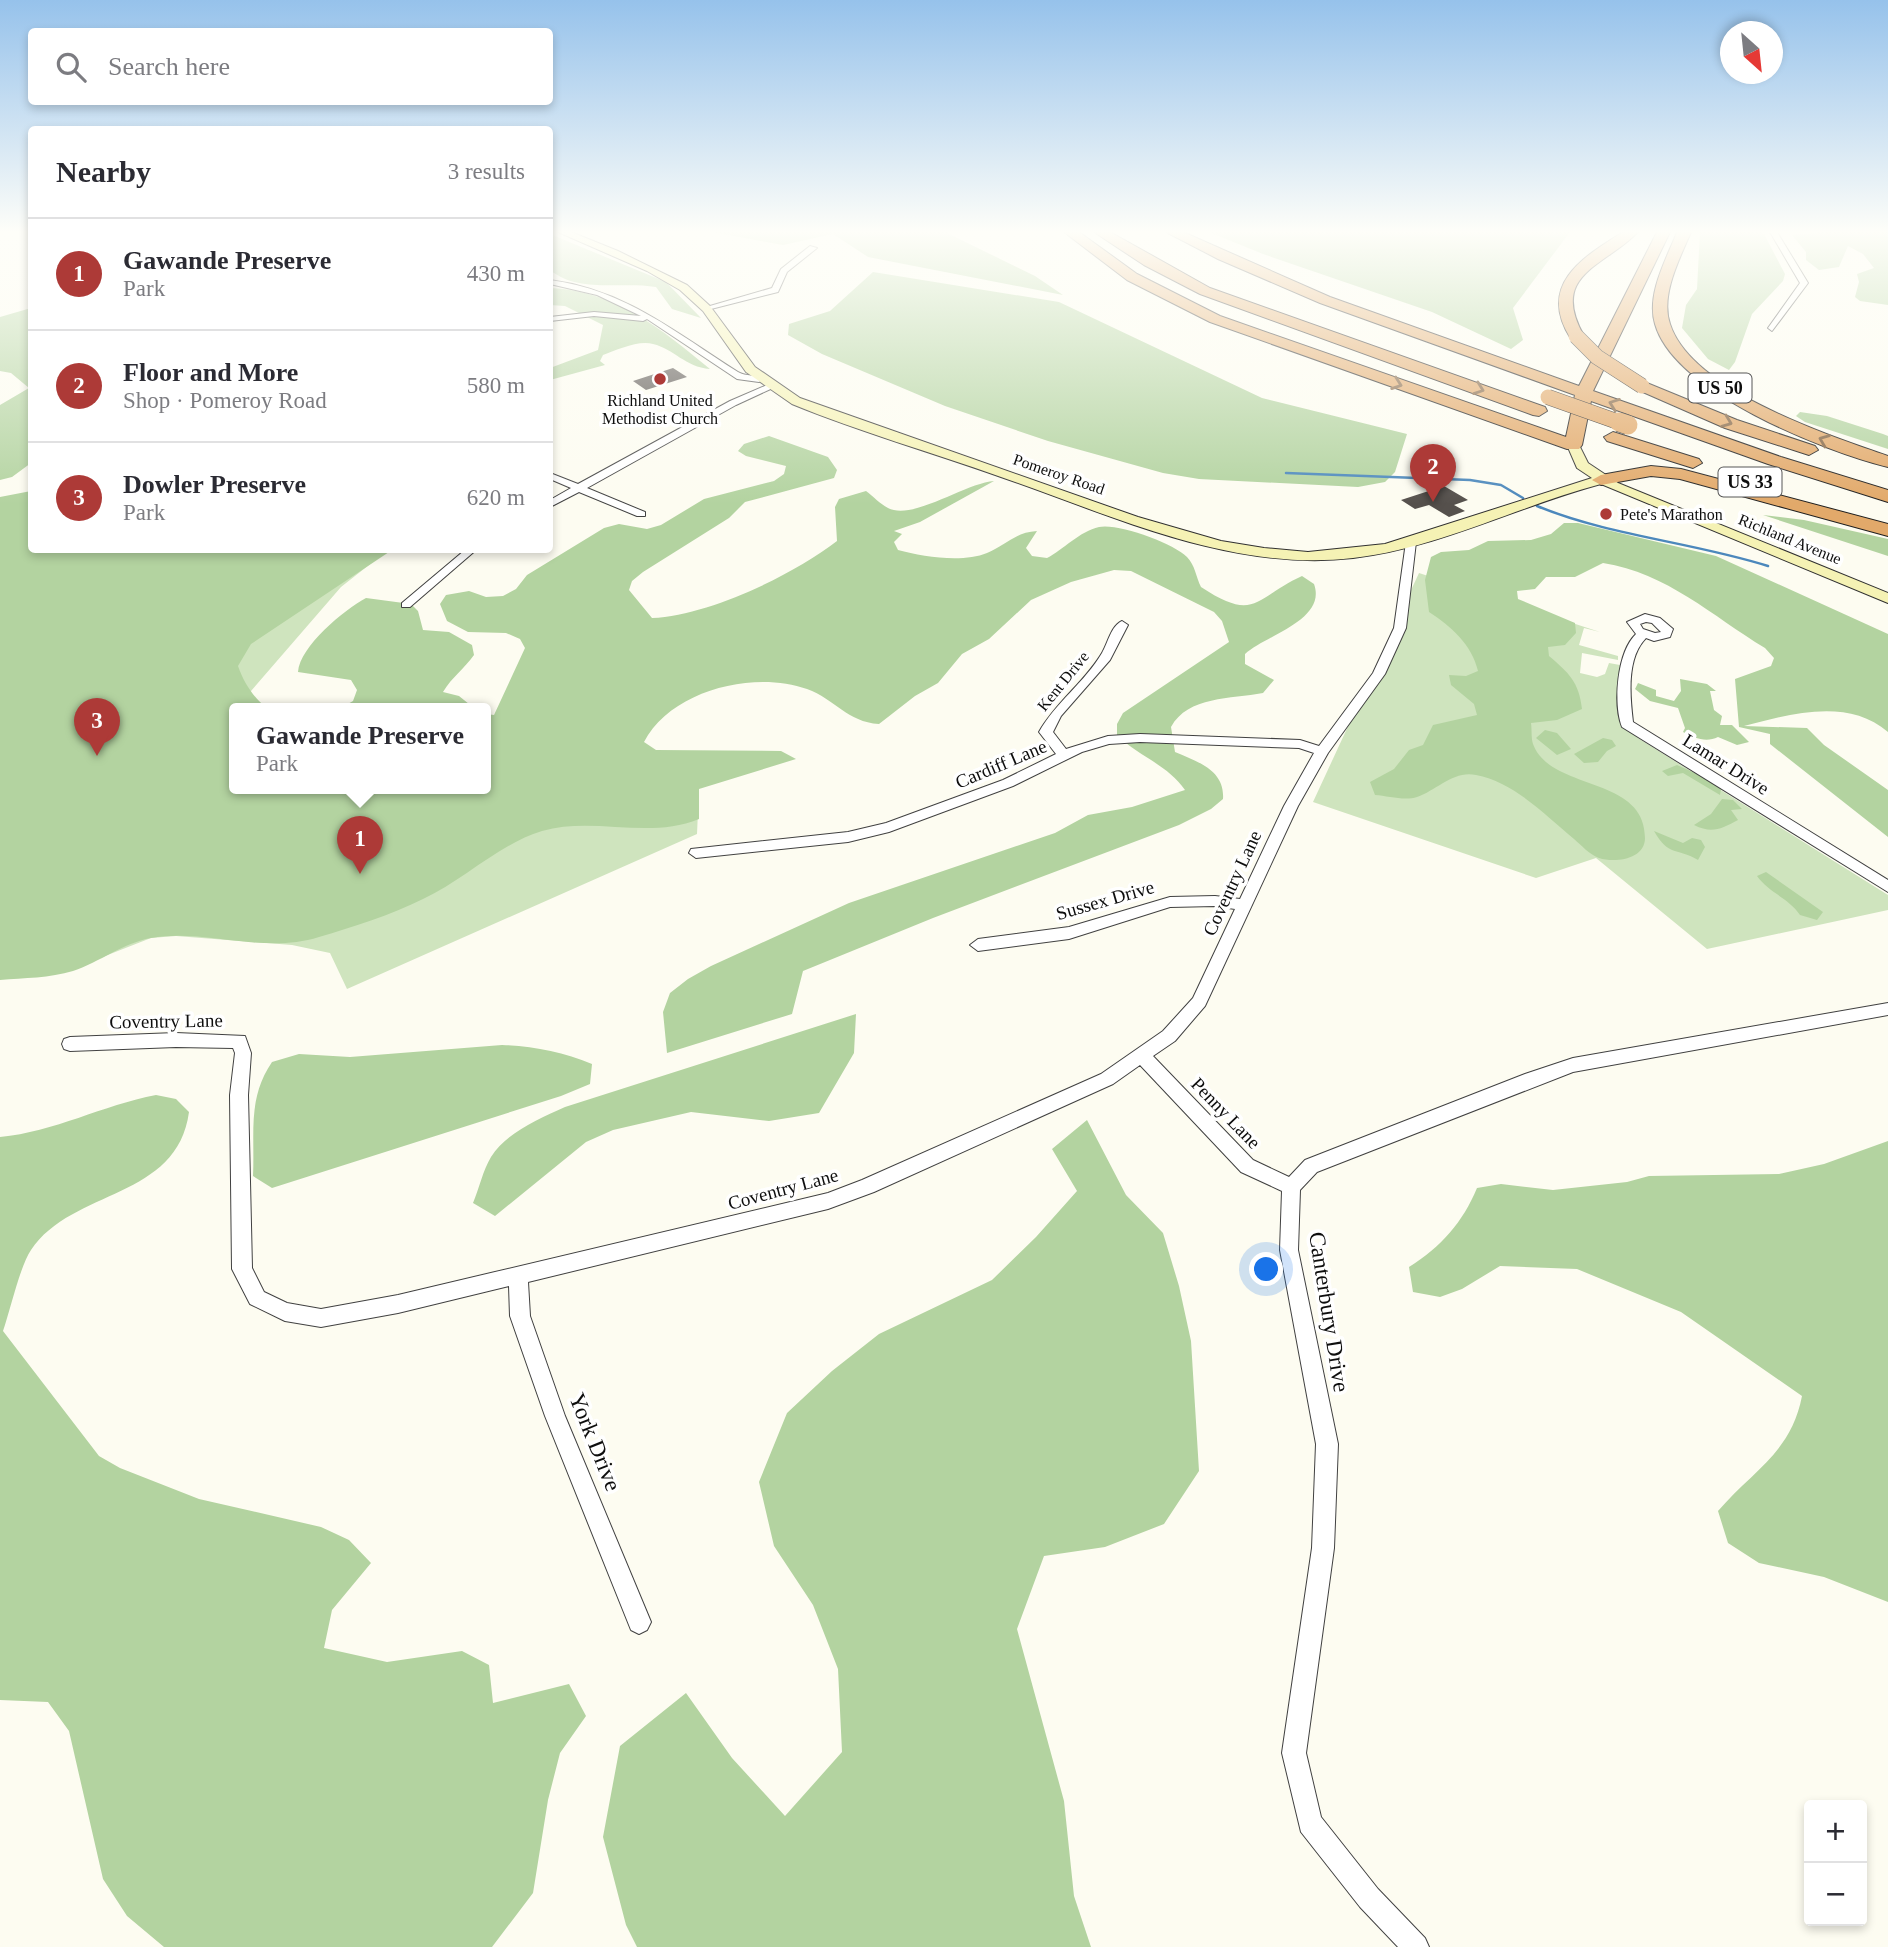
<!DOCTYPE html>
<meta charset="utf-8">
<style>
:root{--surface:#fff;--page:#f7f7f7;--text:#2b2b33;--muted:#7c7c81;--line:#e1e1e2;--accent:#ad3a37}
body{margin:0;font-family:"Times New Roman",serif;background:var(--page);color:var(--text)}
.controls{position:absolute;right:21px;bottom:21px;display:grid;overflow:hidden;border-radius:7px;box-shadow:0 4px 10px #0003}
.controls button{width:63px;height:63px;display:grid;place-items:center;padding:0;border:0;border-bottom:2px solid var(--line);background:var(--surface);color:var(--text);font:35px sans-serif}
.compass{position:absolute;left:1720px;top:21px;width:63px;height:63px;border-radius:50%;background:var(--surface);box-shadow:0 4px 10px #0003;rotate:153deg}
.you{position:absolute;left:1267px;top:1270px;width:24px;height:24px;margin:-18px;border:5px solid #fff;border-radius:50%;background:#1a73e8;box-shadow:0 0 0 10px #1a73e833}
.badge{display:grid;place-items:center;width:46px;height:46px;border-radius:50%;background:var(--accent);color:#fff;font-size:23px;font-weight:700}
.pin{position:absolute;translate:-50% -58px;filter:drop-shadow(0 2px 4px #0008)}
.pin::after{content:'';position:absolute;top:37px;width:24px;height:21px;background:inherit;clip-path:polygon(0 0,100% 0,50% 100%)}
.popup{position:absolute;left:229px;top:703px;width:262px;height:91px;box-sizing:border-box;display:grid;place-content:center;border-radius:7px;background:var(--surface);filter:drop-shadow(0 2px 5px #0005);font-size:23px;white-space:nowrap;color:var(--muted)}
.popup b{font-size:26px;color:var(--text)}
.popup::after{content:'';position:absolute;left:50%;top:100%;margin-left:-14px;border:14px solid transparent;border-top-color:var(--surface)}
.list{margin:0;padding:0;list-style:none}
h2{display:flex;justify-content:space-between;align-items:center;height:91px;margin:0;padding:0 28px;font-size:30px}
h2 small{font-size:23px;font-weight:400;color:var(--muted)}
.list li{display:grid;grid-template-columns:46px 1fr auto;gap:21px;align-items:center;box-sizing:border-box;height:112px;padding:0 28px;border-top:2px solid var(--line)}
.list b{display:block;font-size:26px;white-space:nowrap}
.list p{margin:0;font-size:23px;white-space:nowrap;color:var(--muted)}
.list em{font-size:23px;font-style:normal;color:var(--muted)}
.icon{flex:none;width:38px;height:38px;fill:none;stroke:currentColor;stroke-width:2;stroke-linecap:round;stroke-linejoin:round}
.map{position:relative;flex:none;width:1888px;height:1947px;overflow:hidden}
.search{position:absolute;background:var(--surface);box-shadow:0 4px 10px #0003;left:28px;top:28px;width:525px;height:77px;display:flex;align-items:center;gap:18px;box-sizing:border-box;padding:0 24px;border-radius:7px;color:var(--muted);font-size:26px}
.panel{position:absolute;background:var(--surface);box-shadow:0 4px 10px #0003;left:28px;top:126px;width:525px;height:427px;border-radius:7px}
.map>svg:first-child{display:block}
.green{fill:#cfe4be}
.forest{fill:#b3d3a0}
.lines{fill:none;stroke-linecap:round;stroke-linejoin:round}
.stream{stroke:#4c88bc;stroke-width:2.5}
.building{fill:#55504c}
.street-casing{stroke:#414141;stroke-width:2}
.secondary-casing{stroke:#303030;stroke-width:2}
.highway-casing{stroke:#1f1f1f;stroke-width:2}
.street{fill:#fff;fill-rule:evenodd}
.secondary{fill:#f5f2b4;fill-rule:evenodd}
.highway{fill:#e2a96a;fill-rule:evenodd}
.highway-bridge-far1-casing{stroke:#1f1f1f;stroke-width:16;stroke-linecap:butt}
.highway-bridge-casing{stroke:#1f1f1f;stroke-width:20;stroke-linecap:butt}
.highway-bridge-far1{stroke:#e2a96a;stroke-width:15}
.highway-bridge{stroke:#e2a96a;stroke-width:19}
.oneway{stroke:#836341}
.poi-dot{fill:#ad3a37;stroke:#fff;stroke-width:2.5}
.labels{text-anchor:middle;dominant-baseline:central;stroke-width:7;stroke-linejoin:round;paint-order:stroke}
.far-poi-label{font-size:16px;fill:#0e0e0e;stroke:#fff}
.far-street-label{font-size:16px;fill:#0e0e0e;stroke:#fff}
.shield{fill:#fff;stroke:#565656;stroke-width:2}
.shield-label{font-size:18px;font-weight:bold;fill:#0e0e0e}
.street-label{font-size:19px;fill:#0e0e0e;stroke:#fff}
.near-street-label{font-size:23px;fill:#0e0e0e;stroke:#fff}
</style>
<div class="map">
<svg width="1888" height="1947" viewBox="0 0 1888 1947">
<rect width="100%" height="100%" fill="#fdfcf1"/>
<path class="green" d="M388 550 341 587 89 878 699 789 697 834 347 989 330 953 292 945 176 936 151 938 100 958 0 634Z
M1419 573 1600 632 1584 628 1579 645 1618 656V660L1582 653 1580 673 1597 677 1605 674 1609 663 1620 665 1617 711 1638 738 1888 895V910L1707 949 1596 858 1536 878 1313 802Z"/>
<path class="forest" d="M712 232H945L1035 276 1063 295 868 257 833 234 783 245Z
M1209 232H1570L1513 308 1523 340 1511 349 1432 312 1263 254Z
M1700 232H1763L1785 274 1783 281 1752 314 1735 362 1729 370 1708 359 1682 328 1686 305 1697 289Z
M1824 232H1888V305L1860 301 1855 297 1859 282 1857 274 1874 268 1863 254 1848 246 1839 267 1819 270 1806 260V252L1792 235Z
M550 234 666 282 701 318 672 309 656 287C621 281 580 294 550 270Z
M873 272 1059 302 1262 398 1407 434 1395 472 1385 482 1358 487 1199 479 1163 473 1048 441 945 406 822 354 788 335 789 324 830 311Z
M550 288C614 290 663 330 710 369 685 367 674 349 653 344 638 340 617 350 603 355L600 361 605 365 550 380V368L598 350 603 325 565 306 550 305Z
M31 308V463L12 477 0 480V405L29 388 11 373 0 371V317Z
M1800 412 1827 416 1883 434 1888 436V449L1805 422 1796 416Z
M769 436 828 457 837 470 834 478 745 502 729 518 643 572 632 581 629 590 652 618C710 615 791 576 837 541L835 507 839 499 866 491C873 496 880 504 888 508 913 521 965 483 994 481L920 522 894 531 902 534 894 542 898 550C923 557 963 563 987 553 1006 545 1016 532 1037 531L1026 548 1032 556 1047 558C1063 550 1080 531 1099 527 1118 523 1173 543 1187 557 1195 565 1196 577 1201 587 1256 623 1254 598 1302 576L1314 584C1327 620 1266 635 1245 654V664L1274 680 1263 693C1231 699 1188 696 1171 727L1175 752C1198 762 1225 770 1223 799L1211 809 1179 825 933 918 803 971 792 1014 667 1053 663 1012 670 993 688 979 711 966 849 903 1055 833 1088 815 1132 807 1185 790C1168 765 1138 756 1117 735V724L1123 713 1229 642 1222 621 1214 612 1131 571 1114 570 1071 582 1031 600 989 639 962 654 938 683 915 696 879 724C847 722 835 699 807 689 754 670 671 690 644 742L656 750 781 751 796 759 699 789V819C648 840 594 816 542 831 499 844 464 880 423 899 391 915 353 927 319 937 262 955 205 928 151 938 123 943 100 962 73 971 50 978 24 978 0 980V497L31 491 32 550H392L251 644 238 666C244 683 253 697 267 708H234V788H486V714L494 715 525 648 520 639 506 633 468 632 447 621 440 604 446 595 469 591 486 597 503 596 516 589 527 575 604 528 619 524 647 529 661 525 704 499 774 481 784 474 786 466 746 456 738 451 744 444Z
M1763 515 1804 520 1888 539V556Z
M1564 523H1578L1716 556 1888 634V732C1848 697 1790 714 1744 726L1807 728 1824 745 1888 790V837L1770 744V734L1739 727 1735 679 1771 666 1774 658 1765 648C1712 616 1667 573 1603 563L1575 577H1546L1535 589 1517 591 1518 599 1575 623 1576 633 1565 645 1548 647 1549 656C1569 673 1579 682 1582 709L1557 720 1531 723C1532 729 1531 738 1533 744 1551 792 1645 775 1645 838 1645 860 1614 863 1599 858 1590 855 1581 845 1574 839 1545 815 1514 782 1476 775 1454 770 1437 790 1417 797 1405 801 1388 796 1375 795L1370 782 1394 769 1409 750 1423 745 1433 725 1477 715 1474 704 1451 685 1449 675 1466 676 1478 671C1472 645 1451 626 1429 612L1425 580 1431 557 1441 552 1469 550 1488 541 1531 540 1551 534Z
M366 598 411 604 418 611 423 630 449 632 472 645 474 655C464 669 452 677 443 692L459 696 474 708H341L353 701 357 690 351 680 298 672C300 646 344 610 366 598Z
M1680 679 1707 684 1716 691H1710L1714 710 1722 716 1720 725H1732L1749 742 1737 745 1718 737C1706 743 1694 738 1683 732L1685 728 1678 708 1650 701 1635 689 1638 683 1656 690V696L1674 701 1681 691Z
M1545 730 1557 733 1571 749 1557 755 1536 738Z
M1603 738 1612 740 1616 746 1607 751 1598 762 1584 763 1574 754Z
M1677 765 1704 777 1721 789 1720 795 1683 773 1668 776 1662 771Z
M1722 799 1733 800 1742 809 1731 810 1738 820C1721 829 1712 834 1694 825L1711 814Z
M1654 831 1683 843 1692 838 1701 840 1705 847 1698 860C1676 847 1669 857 1654 831Z
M1766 872 1823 912 1817 920 1800 915C1789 898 1769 893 1757 876Z
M856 1014 854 1053 819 1113 769 1121 691 1112 613 1130 586 1142 495 1216 473 1203C479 1189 483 1170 491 1157 507 1132 539 1119 565 1107Z
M502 1045C533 1046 563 1052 592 1064L590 1084 561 1096 272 1188 253 1176C255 1133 247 1099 272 1062L299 1054 350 1057Z
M156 1095 176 1099 189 1112C177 1200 73 1188 31 1250 20 1266 10 1311 3 1331L99 1456 120 1468 199 1499 321 1527 349 1540 371 1563 332 1610 324 1648 387 1662 462 1651 489 1665 493 1703 569 1684 586 1716 560 1753 548 1800 533 1893 492 1947H164L127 1916 103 1879 69 1731 48 1702 0 1700V1137C54 1132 103 1105 156 1095Z
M1087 1120 1126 1195 1163 1233 1179 1286 1191 1341 1199 1471 1164 1524 1105 1547 1044 1556 1017 1629 1064 1801 1074 1896 1091 1947H637L626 1925 603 1837 620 1746 686 1693 732 1758 785 1816 842 1752 838 1669 813 1605 774 1546 759 1482 787 1413 832 1371 879 1334 992 1280 1036 1237 1077 1191 1052 1149Z
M1888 1141V1602L1824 1577 1759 1563 1728 1543 1718 1511C1753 1470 1791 1453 1802 1396L1681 1312 1577 1269 1500 1266 1462 1289 1440 1297 1413 1292 1409 1267C1441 1247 1463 1222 1477 1188L1501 1184 1553 1190 1627 1182 1649 1176 1779 1174 1824 1164Z"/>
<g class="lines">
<path class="stream" d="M1286 473 1470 480 1501 485 1523 498
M1537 506C1610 536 1692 542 1768 566"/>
</g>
<path class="building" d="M673 368 687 377 646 390 633 381Z
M1444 486 1468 500 1454 505 1465 511 1449 517 1429 505 1415 509 1401 500Z"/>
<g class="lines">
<defs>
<path id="street" d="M1770 232H1777L1808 283 1772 331 1768 328 1800 283Z
M810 246 817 248 787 272 778 292 707 310 703 308 772 288 781 269Z
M550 280C626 290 676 333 738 372 746 377 756 374 763 379L759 382 737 379 647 319 643 321 594 316 550 321V317L594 312 641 316 597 295 550 284Z
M767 385 775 387 736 405 587 488 645 512V516H637L579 492 550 507V500L571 488 550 479V473L578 484 730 401Z
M1411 539 1416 542 1406 628 1385 674 1328 753 1298 806 1205 1006 1175 1041 1153 1056 1253 1160 1289 1177 1305 1160 1525 1074 1573 1058 1888 1003V1015L1573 1072 1317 1172 1300 1190 1298 1250 1338 1444 1334 1548 1306 1753 1321 1817 1378 1889 1425 1938 1429 1947H1398L1360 1907 1301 1832 1282 1753 1312 1548 1316 1444 1280 1250 1282 1191 1241 1172 1140 1065 1113 1084 874 1192 828 1209 528 1282 530 1316 565 1416 651 1622 647 1630 639 1634 631 1630 545 1416 510 1316 509 1286 398 1313 321 1327 285 1321 250 1304 232 1269 230 1095 235 1053 233 1048 176 1047 70 1051 64 1049 62 1044 64 1039 70 1037 176 1033 245 1036 251 1053 248 1095 252 1268 264 1292 287 1303 321 1309 398 1295 828 1193 862 1180 1101 1074 1163 1031 1193 998 1235 909 1215 906 1170 907 1069 939 978 951 970 945 978 939 1069 927 1170 897 1215 896 1240 899 1284 806 1314 753 1299 748 1140 742 1109 744 1082 752 1013 786 889 832 848 842 696 858 689 853 691 849 848 832 886 823 1003 780 1056 754 1039 732C1056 702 1085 682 1102 653 1108 643 1111 626 1122 621L1128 625 1110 660 1061 716 1053 732 1066 749 1108 736 1140 734 1300 740 1319 746 1373 673 1394 628 1406 542Z
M465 550H476L410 607H402V603Z
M1645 614 1660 618 1673 629 1670 637 1654 641 1646 638C1626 658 1630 697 1633 722L1888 880V892L1622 727C1613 704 1617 652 1636 634L1627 622ZM1646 622 1652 623 1661 632 1655 633 1643 629 1640 624Z"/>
<path id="secondary" d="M558 232H571L618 251 687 285 710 306 755 367 800 398 1138 517 1221 541 1264 548 1308 552 1385 544 1592 478 1577 468 1567 445 1573 441 1579 445 1588 463 1618 483 1888 593V603L1601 484C1518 506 1439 548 1353 558 1231 572 1114 516 1001 477 931 452 860 432 792 404L746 372 703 311 680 290 647 271Z"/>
<path id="highway" d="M1064 232H1079L1137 274 1220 316 1566 437 1575 395 1320 303 1218 259 1166 232H1183L1330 297 1579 386 1657 232H1670L1593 391 1781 457 1888 490V502L1768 464 1591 401 1582 445 1579 449H1567L1210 322 1127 280Z
M1094 232H1110L1210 288 1545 407 1547 411 1539 416 1533 415 1200 294 1144 265Z
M1623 232H1638C1604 267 1549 274 1584 336L1581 339H1571C1537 286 1581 258 1623 232Z
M1677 232H1691C1680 258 1660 295 1670 324 1691 390 1827 435 1888 456V467C1824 451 1674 392 1655 324 1646 294 1667 258 1677 232Z
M1642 381 1737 420 1815 446 1818 450 1809 455 1725 428 1636 389V383Z
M1613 432 1699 459 1702 463 1693 468 1607 441 1604 437Z
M1651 466 1681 469 1888 524V536L1680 479 1651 476 1601 485 1592 480 1601 475Z"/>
</defs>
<use href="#street" class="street-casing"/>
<use href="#secondary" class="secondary-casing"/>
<use href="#highway" class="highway-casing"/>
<use href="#street" class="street"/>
<use href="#secondary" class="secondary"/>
<use href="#highway" class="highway"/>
<defs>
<path id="highway-bridge-far1" d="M1576 336 1597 357 1642 386
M1548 397 1624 424"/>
<path id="highway-bridge" d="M1619 422 1628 425"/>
</defs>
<use href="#highway-bridge-far1" class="highway-bridge-far1-casing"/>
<use href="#highway-bridge" class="highway-bridge-casing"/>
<use href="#highway-bridge-far1" class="highway-bridge-far1"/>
<use href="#highway-bridge" class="highway-bridge"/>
</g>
<defs><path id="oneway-chevron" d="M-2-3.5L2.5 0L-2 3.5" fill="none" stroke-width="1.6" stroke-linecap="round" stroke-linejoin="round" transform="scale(1.75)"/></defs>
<g class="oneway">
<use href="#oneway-chevron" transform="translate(1397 384) rotate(19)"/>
<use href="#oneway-chevron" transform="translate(1479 389) rotate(20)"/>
<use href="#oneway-chevron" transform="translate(1614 404) rotate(-160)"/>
<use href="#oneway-chevron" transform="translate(1727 422) rotate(21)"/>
<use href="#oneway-chevron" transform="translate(1824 440) rotate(-158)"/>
</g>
<linearGradient id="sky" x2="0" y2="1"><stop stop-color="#96c2eb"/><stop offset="0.46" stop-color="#fefef9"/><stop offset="1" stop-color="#fefef9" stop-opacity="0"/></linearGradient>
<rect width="1888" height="504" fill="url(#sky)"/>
<g class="poi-dot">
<circle cx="660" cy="379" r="7"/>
<circle cx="1606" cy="514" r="7"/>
</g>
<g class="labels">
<g class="far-poi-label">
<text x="660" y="400">Richland United<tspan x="660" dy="18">Methodist Church</tspan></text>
<text x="1620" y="514" text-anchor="start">Pete's Marathon</text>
</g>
<g class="far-street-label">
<text transform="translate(1059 474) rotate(19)">Pomeroy Road</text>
<text transform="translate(1790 539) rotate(22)">Richland Avenue</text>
<text transform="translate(1063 681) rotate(-51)">Kent Drive</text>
</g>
<g class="shield">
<rect x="1688.5" y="373.5" width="63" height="29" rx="5"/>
<rect x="1718.5" y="467.5" width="63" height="29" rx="5"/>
</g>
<g class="shield-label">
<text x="1720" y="388">US 50</text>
<text x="1750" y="482">US 33</text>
</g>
<g class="street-label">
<text transform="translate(1001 764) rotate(-23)">Cardiff Lane</text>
<text transform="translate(1726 764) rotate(32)">Lamar Drive</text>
<text transform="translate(1232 883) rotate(-65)">Coventry Lane</text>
<text transform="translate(1105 900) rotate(-16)">Sussex Drive</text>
<text transform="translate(166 1021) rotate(-1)">Coventry Lane</text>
<text transform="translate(1226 1113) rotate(46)">Penny Lane</text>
<text transform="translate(783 1189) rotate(-15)">Coventry Lane</text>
</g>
<g class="near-street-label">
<text transform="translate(1329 1312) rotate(81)">Canterbury Drive</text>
<text transform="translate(595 1442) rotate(68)">York Drive</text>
</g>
</g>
</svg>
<div class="controls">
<button>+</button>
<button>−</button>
</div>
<svg class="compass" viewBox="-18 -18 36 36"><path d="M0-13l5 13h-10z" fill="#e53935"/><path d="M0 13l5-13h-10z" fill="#7c7c81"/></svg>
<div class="you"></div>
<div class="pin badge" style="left:360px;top:874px">1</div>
<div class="popup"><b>Gawande Preserve</b>Park</div>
<div class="pin badge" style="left:1433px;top:502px">2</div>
<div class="pin badge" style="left:97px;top:756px">3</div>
<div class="search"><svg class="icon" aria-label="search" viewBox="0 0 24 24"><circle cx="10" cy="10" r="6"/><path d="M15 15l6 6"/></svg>Search here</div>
<section class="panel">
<h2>Nearby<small>3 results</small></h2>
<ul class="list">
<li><span class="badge">1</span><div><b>Gawande Preserve</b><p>Park</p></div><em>430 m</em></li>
<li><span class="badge">2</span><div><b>Floor and More</b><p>Shop · Pomeroy Road</p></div><em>580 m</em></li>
<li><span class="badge">3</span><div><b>Dowler Preserve</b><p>Park</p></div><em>620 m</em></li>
</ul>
</section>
</div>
